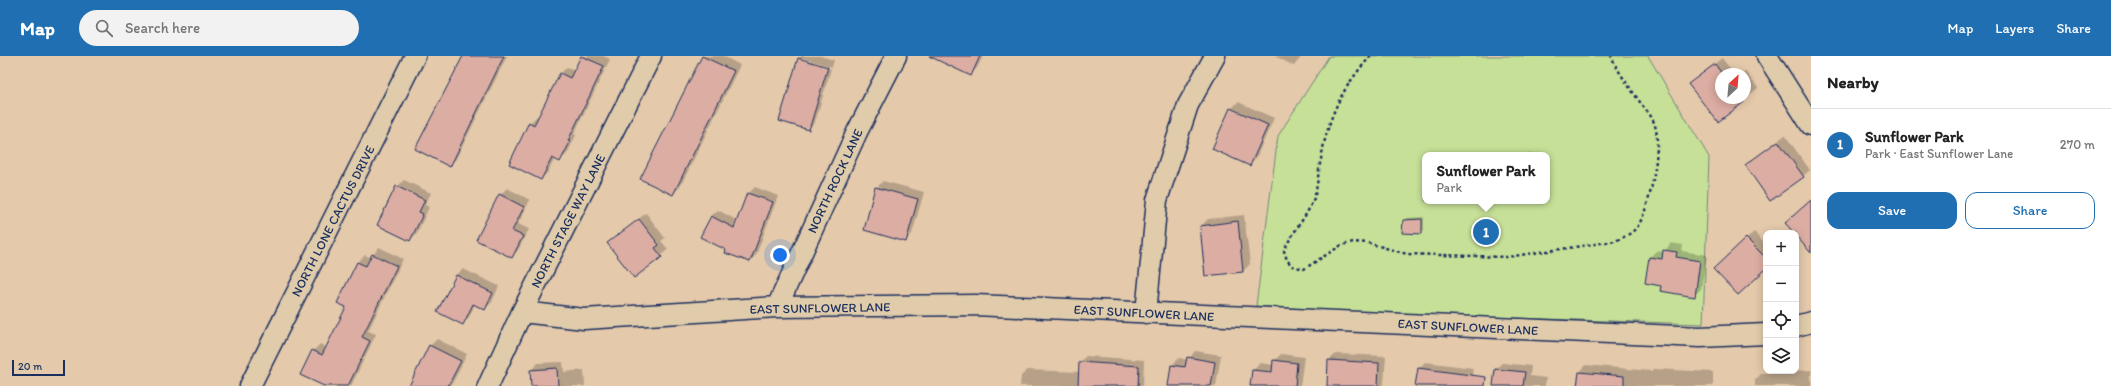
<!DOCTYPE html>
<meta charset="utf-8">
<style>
:root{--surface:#fff;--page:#f2f2f2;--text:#222;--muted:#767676;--line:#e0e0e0;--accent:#1f6fb2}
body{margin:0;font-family:Itim,sans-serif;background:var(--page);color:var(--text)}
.controls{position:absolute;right:12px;bottom:12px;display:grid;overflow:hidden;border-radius:8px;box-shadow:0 2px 10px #0003}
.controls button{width:36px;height:36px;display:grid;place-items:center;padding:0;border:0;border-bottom:1px solid var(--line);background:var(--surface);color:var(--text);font:20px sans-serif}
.compass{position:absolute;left:1715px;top:12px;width:36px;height:36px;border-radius:50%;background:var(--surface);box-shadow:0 2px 10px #0003;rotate:26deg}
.scale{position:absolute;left:12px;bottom:10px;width:53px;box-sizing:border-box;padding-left:4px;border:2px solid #1b2f5e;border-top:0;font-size:11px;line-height:14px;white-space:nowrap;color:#1b2f5e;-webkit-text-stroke:3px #e0ccab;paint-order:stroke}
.you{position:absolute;left:780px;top:199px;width:14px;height:14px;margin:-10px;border:3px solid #fff;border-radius:50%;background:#1a73e8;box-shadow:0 0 0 6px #1a73e833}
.badge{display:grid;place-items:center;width:26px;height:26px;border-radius:50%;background:var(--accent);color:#fff;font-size:13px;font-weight:700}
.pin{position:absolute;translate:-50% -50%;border:2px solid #fff;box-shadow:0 1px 4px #0006}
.popup{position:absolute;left:1422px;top:96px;width:128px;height:52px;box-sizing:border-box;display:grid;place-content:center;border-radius:8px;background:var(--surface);filter:drop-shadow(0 1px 3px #0005);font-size:13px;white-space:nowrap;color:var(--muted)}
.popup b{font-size:15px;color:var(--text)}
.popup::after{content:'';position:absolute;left:50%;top:100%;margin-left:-8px;border:8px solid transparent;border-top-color:var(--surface)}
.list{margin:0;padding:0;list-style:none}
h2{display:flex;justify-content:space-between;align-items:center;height:52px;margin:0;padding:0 16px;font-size:17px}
h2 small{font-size:13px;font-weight:400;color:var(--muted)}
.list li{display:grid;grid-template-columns:26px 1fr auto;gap:12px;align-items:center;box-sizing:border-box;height:72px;padding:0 16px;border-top:1px solid var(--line)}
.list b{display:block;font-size:15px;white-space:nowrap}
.list p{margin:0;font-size:13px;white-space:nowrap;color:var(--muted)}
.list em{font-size:13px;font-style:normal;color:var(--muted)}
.actions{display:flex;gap:8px;padding:12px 16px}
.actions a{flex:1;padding:9px 0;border:1px solid var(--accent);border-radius:12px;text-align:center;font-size:14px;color:var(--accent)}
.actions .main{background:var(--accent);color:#fff}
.icon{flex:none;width:22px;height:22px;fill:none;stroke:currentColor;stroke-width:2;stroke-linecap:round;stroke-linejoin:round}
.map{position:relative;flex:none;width:1811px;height:330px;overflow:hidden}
header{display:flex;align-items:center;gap:24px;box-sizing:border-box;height:56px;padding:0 20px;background:var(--accent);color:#fff}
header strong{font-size:19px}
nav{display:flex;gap:22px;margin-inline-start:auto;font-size:14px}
.search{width:280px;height:36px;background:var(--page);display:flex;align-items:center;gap:10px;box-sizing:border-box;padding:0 14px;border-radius:22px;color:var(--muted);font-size:15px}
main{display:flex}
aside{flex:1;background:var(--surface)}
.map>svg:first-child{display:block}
.green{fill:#c6e097;stroke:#70887a;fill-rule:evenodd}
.shadow{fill:#0003}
.building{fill:#dcada3;stroke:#1b2f5e}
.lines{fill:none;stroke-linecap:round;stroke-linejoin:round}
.street-casing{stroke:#1b2f5e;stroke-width:23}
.path{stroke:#1b2f5e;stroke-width:2.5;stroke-dasharray:3 3;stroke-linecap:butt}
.street{stroke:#e0ccab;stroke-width:20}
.labels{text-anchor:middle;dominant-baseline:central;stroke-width:3;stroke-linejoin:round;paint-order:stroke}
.street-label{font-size:13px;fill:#1b2f5e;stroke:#e0ccab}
</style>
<header>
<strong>Map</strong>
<div class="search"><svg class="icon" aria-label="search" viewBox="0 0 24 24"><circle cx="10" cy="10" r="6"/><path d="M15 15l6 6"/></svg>Search here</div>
<nav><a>Map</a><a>Layers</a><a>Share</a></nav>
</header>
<main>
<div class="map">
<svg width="1811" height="330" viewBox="0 0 1811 330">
<rect width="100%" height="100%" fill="#e4c9ab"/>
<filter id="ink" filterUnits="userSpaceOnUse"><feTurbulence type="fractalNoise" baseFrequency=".025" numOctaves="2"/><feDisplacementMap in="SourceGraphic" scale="8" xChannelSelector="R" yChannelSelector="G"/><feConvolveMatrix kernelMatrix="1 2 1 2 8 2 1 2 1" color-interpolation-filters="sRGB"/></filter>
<g filter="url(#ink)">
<path class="green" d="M1329 0H1648L1709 101 1703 268 1390 258 1256 250 1278 80ZM1425 99H1547V145H1425Z"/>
<path class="shadow" d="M464 0H507L456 103 450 109Z
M582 0H603L610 3 574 78 576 79 567 98 560 104 555 102 548 116 541 123 530 67 537 60 539 62 561 17 567 11 575 14Z
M703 0H723L740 9 680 131 673 138 642 122Z
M802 0H820L834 4 832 11 802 2V4L831 13 815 66 808 73 799 2Z
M950 0H983L977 12 970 19Z
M1275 0H1302L1294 10Z
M1722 2 1734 18H1721V42H1745V18H1741L1745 15 1758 32 1718 65 1696 22Z
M1238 46 1274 62 1256 102 1250 108 1231 53Z
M1785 79 1810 114 1803 120 1746 109Z
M404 124 431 137 425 149 429 151 417 177 410 184 397 131Z
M883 125 924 136 912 178 906 185 876 132Z
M755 131 778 140 756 199 750 205 727 194 711 160 718 154 738 165 748 138Z
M507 132 530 144 518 168 529 173 518 194 512 201 500 139Z
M646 157 665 182 661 185 668 193 661 200 609 187Z
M1244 159 1250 208 1243 215 1206 219 1201 170 1208 163Z
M1424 161V175L1421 177 1404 165 1406 162Z
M1754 176 1766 189V212L1715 213Z
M1671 187 1683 189 1682 195 1707 199 1701 233 1694 240 1662 229 1650 201 1656 195 1664 196Z
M379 191 403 203 368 275 376 278 351 330H326L313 295 320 288 327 292 347 251 338 246 358 206 365 199 371 202Z
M463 213 499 230 492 246 485 253 475 248 469 261 462 268 456 219Z
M437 283 467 298 451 330H410L430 290Z
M1195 295 1221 299 1216 330H1169L1172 309 1179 302 1188 304Z
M1281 298 1304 301 1300 330H1251L1253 314 1260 307 1274 309V305Z
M1336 298 1386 300 1384 327 1381 330H1328L1329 304Z
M1086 300 1144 304 1143 330H1020L1021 320 1027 314 1080 316V306Z
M563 306 564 316 584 314 585 330H532L531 314 538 307Z
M1425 306 1473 312 1470 330H1416L1419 312Z
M1502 307 1531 310 1530 320 1546 322 1545 330H1494L1496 313Z
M1586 309 1651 315 1654 313 1713 316V330H1578L1580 316Z
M1811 314V330H1755V324L1762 317Z"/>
<path class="building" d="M463 0H504L450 111 415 93Z
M581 0 604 10 568 85 570 86 560 106 552 102 541 124 509 108 529 66 534 69 560 17 570 22Z
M702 0 734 15 673 139 640 123Z
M929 0H980L971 20Z
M798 2 828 11 809 74 779 65Z
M1715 8 1722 18 1721 42H1741L1744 46 1718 66 1688 28Z
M1230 52 1268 69 1250 110 1212 93Z
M1778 85 1804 121 1770 145 1745 109Z
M396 130 425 144 419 156 423 158 410 185 377 169Z
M875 131 918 143 906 186 864 174Z
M747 137 773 146 750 206 725 197 726 194 700 181 711 160 734 172Z
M499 138 524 151 512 175 523 180 512 202 476 184Z
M1811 144V197L1796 180V177H1794L1785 167Z
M639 163 659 189 655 192 662 201 634 222 607 187Z
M1422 163V178L1402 177 1403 164Z
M1238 165 1243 216 1205 220 1200 170Z
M1746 182 1766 202V213L1738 239 1713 213Z
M1663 194 1677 196 1676 201 1700 205 1695 241 1660 235 1661 230 1645 227 1649 201 1662 203Z
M372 198 397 210 362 281 370 285 348 330H324L300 319 312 294 322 299 346 251 337 247 357 206 366 210Z
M456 219 493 237 485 254 473 248 463 269 437 256Z
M429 289 461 305 448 330H409Z
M1187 301 1215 306 1211 330H1168L1171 309 1185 311Z
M1273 304 1297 307 1295 330H1250L1252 314 1272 316Z
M1328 304 1379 307 1378 330H1327Z
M1079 306 1139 310 1138 330H1078Z
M557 312 558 330H531L530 314Z
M1418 312 1486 321 1485 330H1415Z
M1495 313 1525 316 1523 330H1493Z
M1579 316 1624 320V330H1577Z"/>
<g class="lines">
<defs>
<path id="street" d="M1767 0 1811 69
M777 251 857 76 896 0
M522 256 584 263 777 251 975 249 1700 281 1766 278
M1146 257 1157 144 1188 49 1215 0
M1796 270 1811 266
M250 330 415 0
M488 330 522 256 651 0"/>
</defs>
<use href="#street" class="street-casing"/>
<path class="path" d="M1371 0C1342 31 1328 61 1321 103 1318 116 1318 129 1314 142 1307 161 1292 176 1284 195L1287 204 1292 210 1304 213 1340 190 1353 186 1368 187 1407 198 1507 201 1615 185C1624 181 1634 177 1639 168 1650 150 1663 87 1654 67 1652 60 1646 54 1642 49 1631 33 1619 18 1611 0"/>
<use href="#street" class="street"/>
</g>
</g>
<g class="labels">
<g class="street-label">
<text transform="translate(835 125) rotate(-65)">NORTH ROCK LANE</text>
<text transform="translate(333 165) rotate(-63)">NORTH LONE CACTUS DRIVE</text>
<text transform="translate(568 165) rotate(-63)">NORTH STAGE WAY LANE</text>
<text transform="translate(820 252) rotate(-1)">EAST SUNFLOWER LANE</text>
<text transform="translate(1144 257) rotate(3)">EAST SUNFLOWER LANE</text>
<text transform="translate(1468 271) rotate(3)">EAST SUNFLOWER LANE</text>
</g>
</g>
</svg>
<div class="controls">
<button>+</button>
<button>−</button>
<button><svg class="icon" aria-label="locate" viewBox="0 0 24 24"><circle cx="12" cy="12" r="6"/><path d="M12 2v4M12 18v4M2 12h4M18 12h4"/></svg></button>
<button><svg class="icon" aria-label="layers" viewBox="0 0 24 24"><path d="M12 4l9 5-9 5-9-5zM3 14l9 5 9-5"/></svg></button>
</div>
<svg class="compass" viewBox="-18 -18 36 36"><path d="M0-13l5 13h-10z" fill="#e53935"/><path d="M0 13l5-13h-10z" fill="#767676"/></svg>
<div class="scale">20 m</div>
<div class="you"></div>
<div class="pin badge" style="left:1486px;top:176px">1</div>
<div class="popup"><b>Sunflower Park</b>Park</div>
</div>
<aside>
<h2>Nearby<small></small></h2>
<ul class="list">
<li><span class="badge">1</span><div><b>Sunflower Park</b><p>Park · East Sunflower Lane</p></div><em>270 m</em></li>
</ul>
<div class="actions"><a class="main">Save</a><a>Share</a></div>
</aside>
</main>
